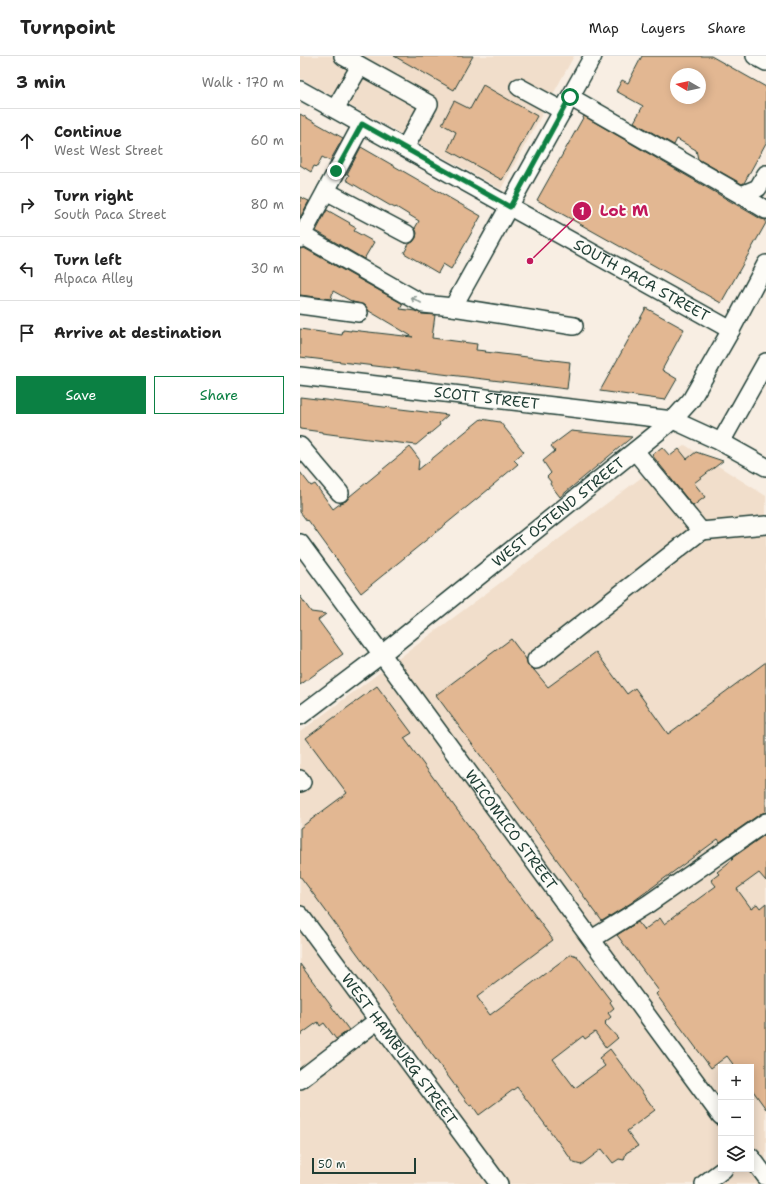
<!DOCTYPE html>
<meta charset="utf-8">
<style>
:root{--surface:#fff;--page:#f2f2f2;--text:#222;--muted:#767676;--line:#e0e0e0;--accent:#0b8043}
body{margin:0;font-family:"Shantell Sans",sans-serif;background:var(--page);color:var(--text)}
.controls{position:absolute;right:12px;bottom:12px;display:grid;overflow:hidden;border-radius:0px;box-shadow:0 2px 10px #0003}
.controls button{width:36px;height:36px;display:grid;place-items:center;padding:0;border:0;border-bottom:1px solid var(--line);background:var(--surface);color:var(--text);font:20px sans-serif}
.compass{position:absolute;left:370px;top:12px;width:36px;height:36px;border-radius:50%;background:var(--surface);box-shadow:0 2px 10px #0003;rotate:279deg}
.scale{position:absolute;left:12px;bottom:10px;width:104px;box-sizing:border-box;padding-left:4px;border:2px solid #1f3d34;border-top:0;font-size:11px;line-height:14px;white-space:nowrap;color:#1f3d34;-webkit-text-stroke:3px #fdfcf7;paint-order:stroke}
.stop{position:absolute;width:12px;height:12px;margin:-9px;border:3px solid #0b8043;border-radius:50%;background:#fff}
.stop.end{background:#0b8043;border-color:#fff;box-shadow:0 1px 4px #0008}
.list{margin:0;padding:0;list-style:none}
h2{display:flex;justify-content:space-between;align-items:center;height:52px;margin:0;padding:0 16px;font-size:17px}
h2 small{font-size:13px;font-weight:400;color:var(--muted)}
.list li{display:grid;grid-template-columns:26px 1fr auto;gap:12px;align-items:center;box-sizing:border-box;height:64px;padding:0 16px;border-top:1px solid var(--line)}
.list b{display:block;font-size:15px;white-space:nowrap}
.list p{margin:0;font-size:13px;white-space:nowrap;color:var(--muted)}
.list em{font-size:13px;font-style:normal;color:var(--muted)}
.actions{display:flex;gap:8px;padding:12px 16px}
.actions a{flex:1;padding:9px 0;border:1px solid var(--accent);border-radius:0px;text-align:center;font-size:14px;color:var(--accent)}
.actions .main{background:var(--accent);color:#fff}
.icon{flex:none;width:22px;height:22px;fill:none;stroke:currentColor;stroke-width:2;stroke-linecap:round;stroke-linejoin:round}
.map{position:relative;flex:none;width:466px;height:1128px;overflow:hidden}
header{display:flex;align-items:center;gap:24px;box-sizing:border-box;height:56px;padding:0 20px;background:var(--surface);border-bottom:1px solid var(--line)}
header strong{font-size:19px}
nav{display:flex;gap:22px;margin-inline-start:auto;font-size:14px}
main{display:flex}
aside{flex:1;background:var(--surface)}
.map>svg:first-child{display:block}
.built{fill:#f1decb;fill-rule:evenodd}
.building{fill:#e2b792;stroke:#1f3d34;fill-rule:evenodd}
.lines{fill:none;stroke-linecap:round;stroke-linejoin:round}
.minor-casing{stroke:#1f3d34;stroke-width:20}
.minor{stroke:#fdfcf7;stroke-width:17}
.oneway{stroke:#8e9c96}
.route{stroke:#0b8043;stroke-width:5}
.labels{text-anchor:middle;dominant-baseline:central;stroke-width:4;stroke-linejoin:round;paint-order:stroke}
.street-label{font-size:15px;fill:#1f3d34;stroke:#fdfcf7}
.leader{fill:none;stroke:#c2185b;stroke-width:1.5}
.callout-dot{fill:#c2185b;stroke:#fdfcf7;stroke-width:1.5}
.mark-label{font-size:12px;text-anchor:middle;font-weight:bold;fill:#fff}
.callout-label{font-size:16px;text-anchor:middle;font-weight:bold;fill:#c2185b;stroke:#fdfcf7;stroke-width:4;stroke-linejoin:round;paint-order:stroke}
</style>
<header>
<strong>Turnpoint</strong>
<nav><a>Map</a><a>Layers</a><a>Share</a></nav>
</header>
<main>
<aside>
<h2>3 min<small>Walk · 170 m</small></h2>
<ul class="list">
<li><svg class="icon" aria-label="ahead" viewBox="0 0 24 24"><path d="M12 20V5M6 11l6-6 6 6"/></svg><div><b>Continue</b><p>West West Street</p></div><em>60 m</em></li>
<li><svg class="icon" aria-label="right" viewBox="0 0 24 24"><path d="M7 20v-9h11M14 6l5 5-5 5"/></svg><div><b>Turn right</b><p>South Paca Street</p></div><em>80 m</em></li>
<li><svg class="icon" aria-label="left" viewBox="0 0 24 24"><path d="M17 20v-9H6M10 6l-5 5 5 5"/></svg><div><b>Turn left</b><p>Alpaca Alley</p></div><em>30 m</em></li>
<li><svg class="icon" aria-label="arrive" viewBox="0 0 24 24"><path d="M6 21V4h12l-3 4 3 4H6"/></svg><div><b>Arrive at destination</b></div></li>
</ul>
<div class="actions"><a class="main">Save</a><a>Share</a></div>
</aside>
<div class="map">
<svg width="466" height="1128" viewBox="0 0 466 1128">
<rect width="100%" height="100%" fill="#f8eee3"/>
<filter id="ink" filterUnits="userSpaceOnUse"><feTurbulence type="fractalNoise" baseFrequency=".025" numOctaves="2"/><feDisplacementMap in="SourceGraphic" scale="8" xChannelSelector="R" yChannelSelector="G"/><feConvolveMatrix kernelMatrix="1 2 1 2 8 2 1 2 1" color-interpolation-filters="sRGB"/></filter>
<g filter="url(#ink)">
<path class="built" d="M0 0H274L201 133 0 22Z
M385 389 466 440V1128H0V676ZM421 1011H451V1113H421Z"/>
<path class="building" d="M94 0H173L154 34Z
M342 0H411L466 31V87L444 127 442 128 398 103 396 94 377 83 374 89 334 66 343 50 316 35 322 24 328 27ZM376 18H400V42H376Z
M183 29 237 60 202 124 148 94 156 76 142 68 154 45 170 53Z
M0 58 43 82 30 105 22 101 17 111 14 110 11 116 0 109Z
M284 60 461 163 466 164V167L421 247 237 144Z
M61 91 181 160 151 213 143 208 138 217 104 197 109 188 113 186 116 182 117 177 115 172 119 165 96 151 95 152 89 149 46 124 49 119 47 118Z
M0 141 9 145 0 162Z
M27 154 50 167 49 168 56 172 54 175 74 186 64 203 16 175Z
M4 192 103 248 100 253 115 255 122 258 135 259 132 282 177 288 176 294 186 295 185 296 270 306 267 333 0 301V273L42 279 43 274 51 275V274L113 281 69 255 65 249 53 246 33 235 31 243 0 239V193Z
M346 252 384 273 362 314 377 323 365 344 300 335Z
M0 341 117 355 148 359 139 367 140 369 116 389 68 383 22 377V376L0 373Z
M181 363 200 366 224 396 214 404 218 408 193 429H194L61 537 8 464 7 465 0 456V416L11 430 15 428 33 453 41 447 46 445 50 440 110 391 119 403 118 414Z
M271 375 332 381 260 441 250 428 251 426 247 421 251 417 243 405 255 395 251 390Z
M362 391 370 400 379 393 387 403 396 396 423 405 394 427 405 441 393 450 352 399Z
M0 540 11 556 26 558 18 564 43 598 0 629Z
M211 583 226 603 228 610 234 614 248 631 296 596 327 638 335 632 368 678 466 606V756L460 758 420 786 418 783 331 847 302 865 136 639Z
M77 630 112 677 104 682 253 884 177 941 190 959 271 898 277 900 311 945 310 946 314 952 308 957 311 961 305 966 306 967 305 968 318 982 306 992 295 976 285 983 283 980 253 1003 275 1032 305 1010 299 1002 310 993 355 1054 327 1075 338 1090 326 1097 324 1104 319 1103 313 1107 302 1093 281 1109 274 1107 217 1031 179 1059 172 1049 170 1050 0 820V772L47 737 6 682Z
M466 778V825L459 817 437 833 451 852 457 848 460 852 466 847V1053L451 1032V1011H435L427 1000 411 1012 356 938 359 935 317 879 338 866 344 874 360 862 364 868 416 830 411 824 419 818 417 816 433 803 432 802Z
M0 908 49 974 36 983 24 967 20 970 18 966 0 979Z"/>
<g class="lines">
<defs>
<g id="minor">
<path d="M43 0 129 48 105 92"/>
<path d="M455 0 466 6"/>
<path d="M219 31 263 55"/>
<path id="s1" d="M0 34 431 274"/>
<path d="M270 41 443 140"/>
<path d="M35 53 60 10"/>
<path d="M466 118 458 132 446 137 443 140 466 154"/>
<path d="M26 135 107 178"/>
<path d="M0 178 123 248 153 251 274 270"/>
<path d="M0 183 62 68"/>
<path d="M0 249 59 257"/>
<path d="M153 251 293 0"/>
<path id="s2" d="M0 320 373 364 421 386 466 411"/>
<path d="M421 386 466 306"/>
<path d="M0 390 40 437"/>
<path d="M401 475 466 469"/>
<path id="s3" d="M0 487 421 1060"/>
<path d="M236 604 401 475 335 395"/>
<path id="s4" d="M0 660 82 598 373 364 391 344 431 274 466 208"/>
<path d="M0 723 2 726 0 727"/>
<path id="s5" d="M0 859 199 1128"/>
<path d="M292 883 348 848 466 766"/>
<path d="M0 1024 78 964"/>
<path d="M451 1101 466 1121"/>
<path d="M404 1128 424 1113"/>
</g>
</defs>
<use href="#minor" class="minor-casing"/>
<use href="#minor" class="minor"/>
</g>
<defs><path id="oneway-shaft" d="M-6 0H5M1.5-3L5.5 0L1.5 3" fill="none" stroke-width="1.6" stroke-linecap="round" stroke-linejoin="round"/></defs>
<use class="oneway" href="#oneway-shaft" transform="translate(116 244) rotate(-150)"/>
</g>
<g class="lines" filter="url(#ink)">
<path class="route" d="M36 115 62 68 210 151 270 41"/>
</g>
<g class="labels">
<g class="street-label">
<text stroke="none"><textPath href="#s1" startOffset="391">SOUTH PACA STREET</textPath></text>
<text stroke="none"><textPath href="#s2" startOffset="188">SCOTT STREET</textPath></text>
<text stroke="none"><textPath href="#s4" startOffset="329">WEST OSTEND STREET</textPath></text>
<text stroke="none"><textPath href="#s3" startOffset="356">WICOMICO STREET</textPath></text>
<text stroke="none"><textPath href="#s5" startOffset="167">WEST HAMBURG STREET</textPath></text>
</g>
</g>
<path class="leader" d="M230 205L282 155"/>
<g class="callout-dot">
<circle cx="230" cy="205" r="4"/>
<circle cx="282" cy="155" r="10"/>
</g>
<g class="mark-label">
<text x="282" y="159">1</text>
</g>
<g class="callout-label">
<text x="324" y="160">Lot M</text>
</g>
</svg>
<div class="controls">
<button>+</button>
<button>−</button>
<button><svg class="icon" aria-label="layers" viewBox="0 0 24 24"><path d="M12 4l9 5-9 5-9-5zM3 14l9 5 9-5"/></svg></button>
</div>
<svg class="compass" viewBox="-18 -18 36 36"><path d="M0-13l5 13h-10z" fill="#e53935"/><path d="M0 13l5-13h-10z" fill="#767676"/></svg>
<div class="scale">50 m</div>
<div class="stop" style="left:270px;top:41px"></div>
<div class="stop end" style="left:36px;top:115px"></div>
</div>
</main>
